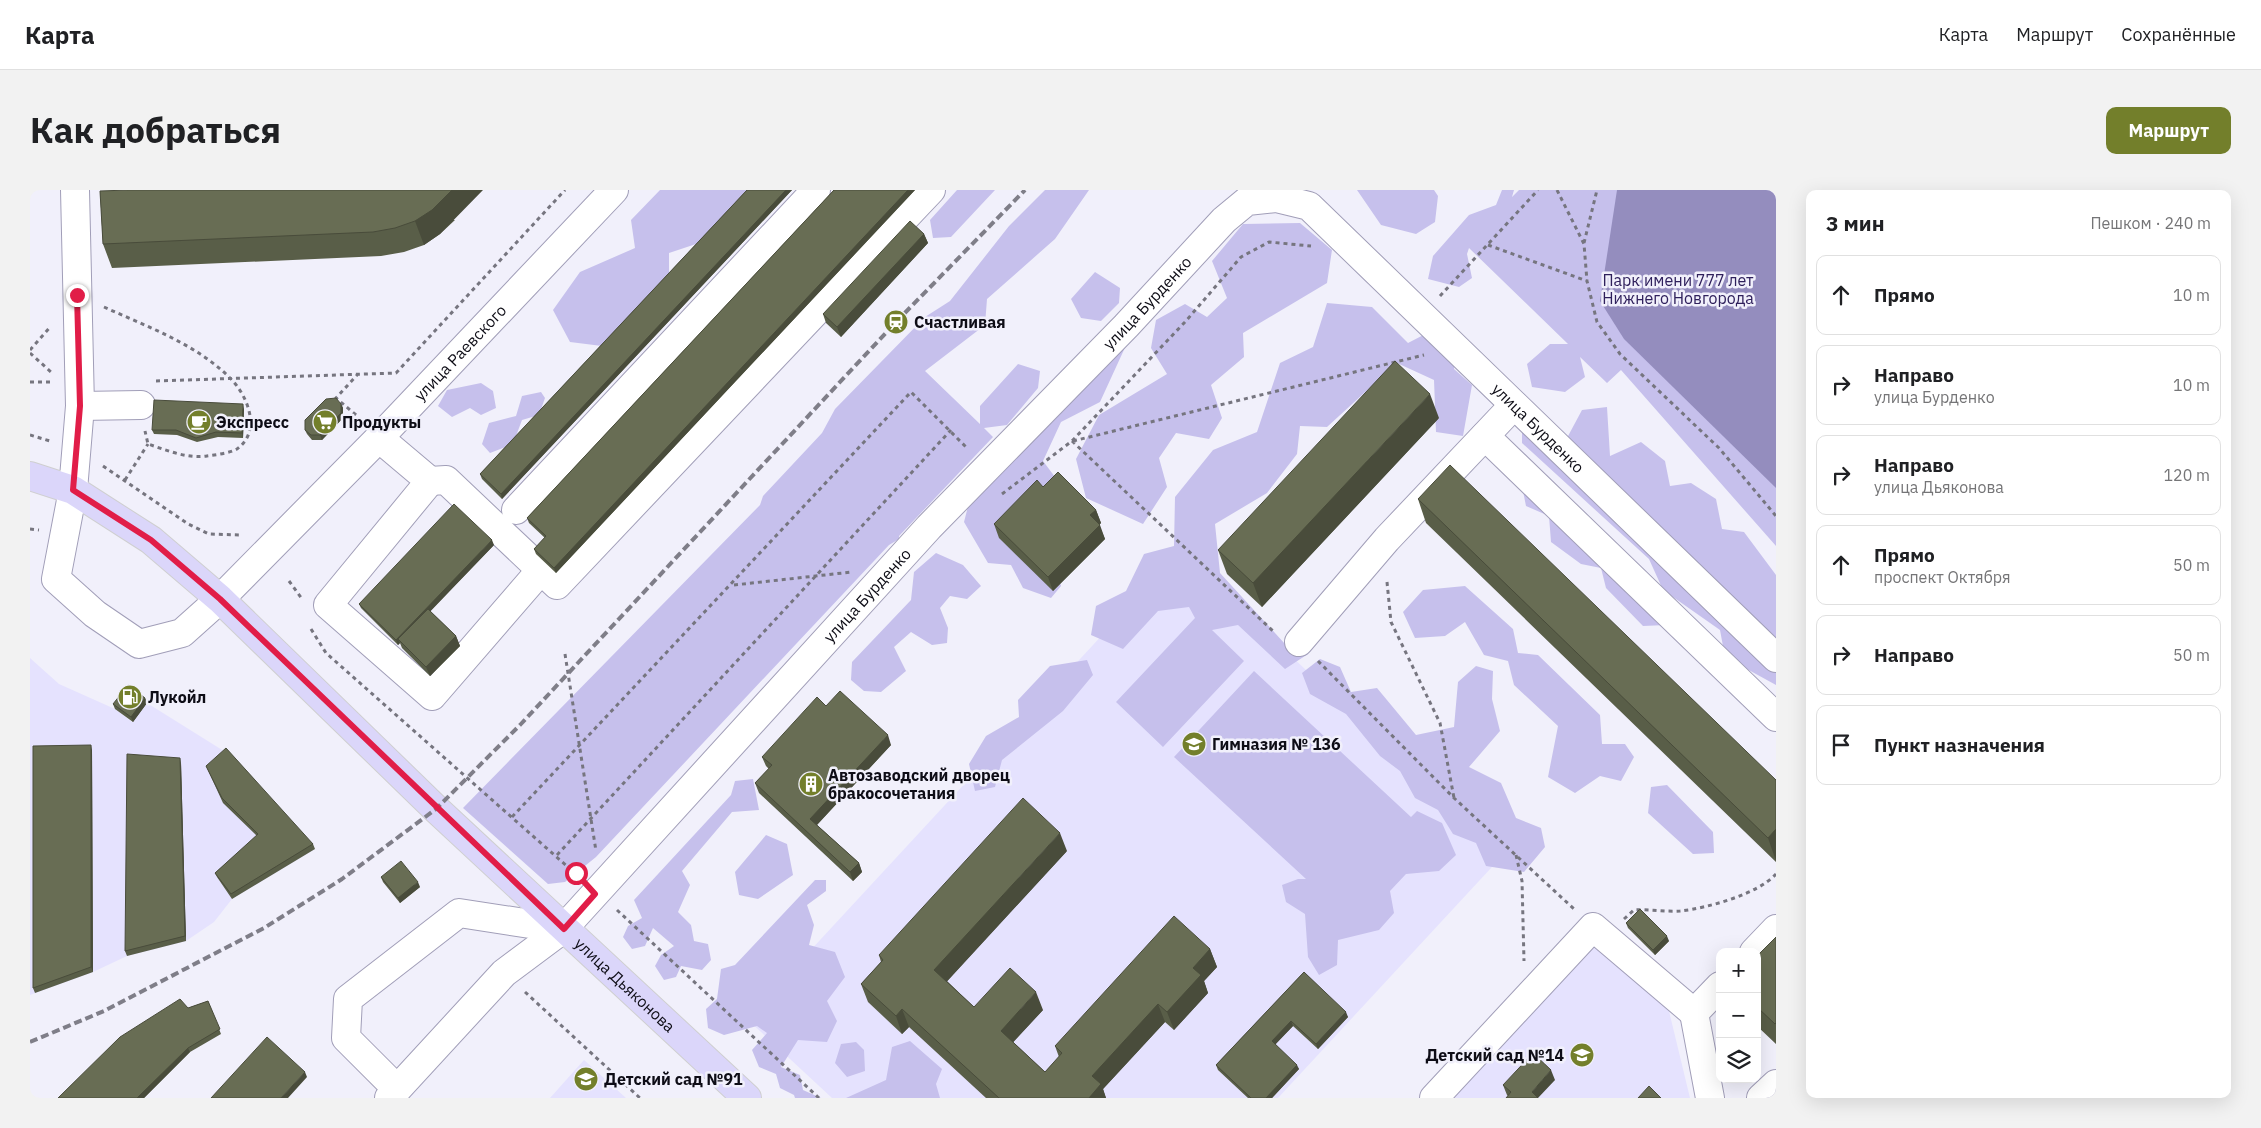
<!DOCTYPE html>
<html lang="ru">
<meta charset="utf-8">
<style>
:root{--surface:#fff;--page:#f2f2f2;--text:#202124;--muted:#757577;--line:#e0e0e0;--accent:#737f2b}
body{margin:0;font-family:"IBM Plex Sans",sans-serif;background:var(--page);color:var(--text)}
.controls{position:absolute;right:15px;bottom:15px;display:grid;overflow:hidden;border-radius:10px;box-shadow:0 5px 20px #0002}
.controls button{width:45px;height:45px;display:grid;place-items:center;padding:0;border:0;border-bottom:1px solid var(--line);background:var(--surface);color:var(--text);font:25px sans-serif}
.stop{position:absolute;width:15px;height:15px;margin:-11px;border:4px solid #e11d48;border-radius:50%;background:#fff}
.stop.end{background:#e11d48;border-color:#fff;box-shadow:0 1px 5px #0008}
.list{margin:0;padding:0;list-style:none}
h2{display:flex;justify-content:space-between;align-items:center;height:65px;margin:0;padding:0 20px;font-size:21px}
h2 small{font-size:16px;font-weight:400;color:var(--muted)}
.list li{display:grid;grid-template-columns:32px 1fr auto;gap:15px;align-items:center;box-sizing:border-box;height:80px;margin:0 10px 10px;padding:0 10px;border:1px solid var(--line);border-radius:10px}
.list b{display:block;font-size:19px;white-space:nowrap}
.list p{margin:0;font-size:16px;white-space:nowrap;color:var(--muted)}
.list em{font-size:16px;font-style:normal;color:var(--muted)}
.icon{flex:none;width:28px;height:28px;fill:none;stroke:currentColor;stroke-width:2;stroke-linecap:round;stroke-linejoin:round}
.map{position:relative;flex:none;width:1746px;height:908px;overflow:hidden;border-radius:10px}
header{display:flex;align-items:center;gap:30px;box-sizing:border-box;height:70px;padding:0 25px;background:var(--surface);border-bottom:1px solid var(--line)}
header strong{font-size:24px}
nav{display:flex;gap:28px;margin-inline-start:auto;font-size:18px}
.intro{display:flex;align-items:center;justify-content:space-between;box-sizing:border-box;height:120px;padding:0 30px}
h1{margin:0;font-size:35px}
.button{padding:12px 22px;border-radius:10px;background:var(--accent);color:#fff;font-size:18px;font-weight:700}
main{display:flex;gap:30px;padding:0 30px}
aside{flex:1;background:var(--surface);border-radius:10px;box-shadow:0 5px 20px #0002}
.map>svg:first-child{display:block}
.built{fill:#e5e2fe}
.green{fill:#c6c0ec}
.water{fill:#948dbe}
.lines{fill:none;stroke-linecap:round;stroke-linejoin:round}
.minor-casing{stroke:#a19eb8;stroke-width:30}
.major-casing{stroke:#cfcfd0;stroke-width:30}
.path{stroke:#76757f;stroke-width:3;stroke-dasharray:4 4;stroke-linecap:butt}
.minor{stroke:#fff;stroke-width:28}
.major{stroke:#dbd6fa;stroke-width:28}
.rail{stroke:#7f7e88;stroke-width:4;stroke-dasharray:8 4;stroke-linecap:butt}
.wall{fill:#595e48}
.shaded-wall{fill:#494c3b}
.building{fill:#686d54;stroke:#494c3b}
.route{stroke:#e11d48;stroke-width:6}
.labels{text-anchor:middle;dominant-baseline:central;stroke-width:5;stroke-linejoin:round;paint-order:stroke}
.park-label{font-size:16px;fill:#2f205c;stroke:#f1f0fb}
.street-label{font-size:16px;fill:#0e0d16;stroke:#f1f0fb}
.poi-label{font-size:16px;font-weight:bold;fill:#0e0d16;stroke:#f1f0fb;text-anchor:start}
</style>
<header>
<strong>Карта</strong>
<nav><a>Карта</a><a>Маршрут</a><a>Сохранённые</a></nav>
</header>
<div class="intro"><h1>Как добраться</h1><a class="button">Маршрут</a></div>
<main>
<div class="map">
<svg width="1746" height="908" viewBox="0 0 1746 908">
<rect width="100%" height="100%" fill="#f1f0fb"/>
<path class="built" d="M1149 362 1474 664 1248 908H802L717 829Z
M0 468 29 494 85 519 102 532 117 513 197 563 285 659 202 709 184 732 156 751 97 766 63 782 0 805Z
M1564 748 1639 821 1660 908H1414Z
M554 870 596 908H520Z"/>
<path class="green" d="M630 0H718L666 54 639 63V84L572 156 540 152 523 120 550 82 605 58 601 30Z
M927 0H965L921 47 903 48 900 30Z
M1015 0H1059L1025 49 957 109 955 135 895 181 950 234V216L988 174 1010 181 1008 198 977 235 954 238 963 247 869 346V349L859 355 566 667 535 692 518 694 433 618 730 315 733 306 792 243 805 219 895 127 920 111 979 36Z
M1327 0H1404L1408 6 1405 32 1386 44 1351 35Z
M1472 0H1484L1482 7 1489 0H1746V356L1591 180 1577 193 1550 167 1555 187 1535 202 1502 197 1497 174 1520 154H1538L1439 58 1437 64 1442 88 1429 97 1398 89 1403 66 1439 25 1466 15Z
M1270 33 1302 60 1297 93 1213 143 1214 167 1181 195 1192 228 1179 249 1146 243 1129 268 1137 297 1113 334 1056 308 1046 269 1069 225 1137 184 1121 158 1126 130 1155 114 1177 127 1197 108 1182 71 1213 34Z
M1065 82 1090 98 1089 113 1071 131 1051 128 1041 109Z
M1297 113 1342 117 1378 153 1405 139 1426 158 1424 179 1442 195 1433 246 1406 242 1404 190 1367 173 1297 237 1270 236 1267 264 1237 303 1185 334 1190 383 1255 454 1269 452 1278 464 1255 479 1208 435 1182 440 1214 471 1133 557 1086 512 1165 428 1159 417 1128 421 1093 459 1061 445 1066 416 1096 401 1114 364 1144 356 1145 307 1183 260 1227 242 1250 173 1283 157Z
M1098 151 1070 212 1031 232 1013 271 1025 287 1024 372 1031 396 1021 408 993 398 981 375 958 373 934 332 942 301Z
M451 193 463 201 466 218 451 225 440 218 422 227 408 216 417 200Z
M511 202 515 208 509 225 492 230 483 254 460 263 452 254 459 233 486 226 492 206Z
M1577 217 1580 266 1611 252 1635 271 1640 296 1661 293 1686 309 1692 339 1714 342 1746 385V495L1695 467 1690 440 1633 400 1619 369 1492 253V233L1537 248 1552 220Z
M1491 291 1636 435 1613 436 1576 398 1571 378 1551 374 1521 352 1519 326 1496 316Z
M906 363 933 375 951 396 937 409 920 406 910 418 918 438 917 453 902 455 881 442 864 457 876 481 851 502 834 501 821 490 822 472 881 410 884 382Z
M1435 396 1483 439 1488 463 1508 465 1570 525 1572 554H1595L1604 567 1591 591 1570 586 1545 603 1518 587 1528 536 1484 495 1478 471 1454 465 1435 432 1415 446 1385 448 1373 422 1393 400Z
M1290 469 1310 477 1321 502 1347 498 1386 545 1424 537 1428 492 1446 476 1463 481 1462 509 1470 541 1439 577 1471 593 1486 628 1511 638 1515 657 1494 682 1456 676 1446 653 1423 644 1408 620 1385 608 1370 581 1350 566 1316 524 1280 504 1272 483Z
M1057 470 1063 485 1033 521 972 570 965 597 945 601 939 574 956 546 989 527 988 510 1020 476Z
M1224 481 1381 627 1387 621 1412 633 1426 665 1409 681 1376 684 1360 701 1364 723 1349 740 1308 750 1307 775 1289 785 1278 767 1275 724 1256 712 1252 695 1268 689H1276L1144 567Z
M723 589 729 620 702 622 652 681 660 695 648 722 661 735 664 751 678 754 681 770 672 780 651 776 646 787 634 790 625 776 631 765 644 756 623 738 615 756 602 759 593 747 598 736 612 728 604 710 701 605 705 591Z
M1637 595 1683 642 1684 663 1663 664 1618 623 1621 597Z
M736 645 757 654 763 685 728 709 709 705 705 682Z
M785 690H796V701L777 715 784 735 779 755 805 762 815 787 797 811 807 831 797 852 768 850 751 877 770 885 773 900 791 908H765L764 905 750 898 746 884 729 877 722 860 737 843 727 836 694 845 678 838 676 819 687 809 691 779 705 775Z
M880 851 912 879 906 894 910 908H816L856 890 862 857Z
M826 852 834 860 835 881 817 887 805 873 811 854Z"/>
<path class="water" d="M1587 0H1746V298L1594 149 1570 111Z"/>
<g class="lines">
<defs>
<g id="minor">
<path id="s1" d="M45 0 50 216 43 300 26 389 65 424 109 454 152 443 190 409 349 248 584 0"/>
<path d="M50 216 111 215"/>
<path d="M1455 246 1746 527"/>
<path d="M349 248 400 291 298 415 402 506 511 380"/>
<path d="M400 291 416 290 527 395 901 0"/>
<path d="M486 320 786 0"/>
<path d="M1269 452 1357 349 1484 215"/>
<path d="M1724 762 1746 739"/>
<path d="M367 899 316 848 318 809 429 723 533 739"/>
<path id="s2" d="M359 908 474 783 533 739 899 337 1096 136 1194 30 1217 11 1246 8 1279 16 1746 468"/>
<path d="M1404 908 1563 737 1664 823"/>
<path d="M1680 908 1664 823 1690 796"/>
<path d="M1731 908 1746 894"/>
</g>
<g id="major">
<path id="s3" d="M0 286 43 300 121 350 190 409 406 619 717 908"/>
</g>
</defs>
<use href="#minor" class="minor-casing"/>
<use href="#major" class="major-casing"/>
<path class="path" d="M1527 0 1554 54 1557 91 1567 132 1590 164 1689 258 1746 326
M1554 53 1567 0
M1458 55 1557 91
M1410 106 1508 0
M74 117C118 137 166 154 200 188 218 206 232 241 207 259 200 263 185 265 177 266 157 269 136 260 118 254L115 241
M0 160 21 136
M0 163 21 182
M126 191 366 183 535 0
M0 192H22
M326 225 306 208 328 184
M0 245 20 251
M1042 251 1245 443
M1043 251 1394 165
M73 276 158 334 179 344 209 345
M95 290 118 254
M972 304 1042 251 1155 132 1211 67 1239 52 1281 56
M0 339 9 340
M259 391 272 409
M1357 392 1361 432 1410 533 1424 608
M704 395 822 382
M281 439 296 463 547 685
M535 464 566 661
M1288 471 1424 608 1544 719
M482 627 881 202 938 259
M527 665 921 240
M1486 665 1492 691 1494 771
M587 720 789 908
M1594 729 1604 720C1619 719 1636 722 1650 721 1678 718 1728 704 1746 684
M495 802 610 908"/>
<use href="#minor" class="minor"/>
<use href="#major" class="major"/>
<path class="rail" d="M0 852 74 821 234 738 312 689 406 619 490 535 866 132 995 0"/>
</g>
<path class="wall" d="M717 0H762L472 309 452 289 450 284Z
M804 0H885L526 383 506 364 504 359 515 348 499 333 497 328Z
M70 1 425 30 410 44 394 55 374 62 351 66 82 78 73 54Z
M894 44 898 53 811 147 796 133 793 124Z
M311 214 313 218V228L292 250H282L277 244 275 240Z
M214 219 213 248 188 247 167 252 147 245 124 244 122 240Z
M1409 228 1232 417 1197 384 1188 360Z
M1013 297 1066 320 1071 333 1069 335 1075 349 1023 401 969 348 964 334Z
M1388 309 1746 590V672L1396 333Z
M464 355 400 421 426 446 430 456 400 486 372 458 370 453 368 455 331 418 329 414Z
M115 508 117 513 103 532 85 519 83 514Z
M796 516 861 555 787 635 829 673 832 682 823 691 729 603 725 593 739 579 736 576 732 567Z
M62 560 63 782 5 803 3 798Z
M151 573 156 751 97 766 95 761Z
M176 576 283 654 285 659 202 709 187 687 185 683 227 646 193 613Z
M1037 661 917 791 944 817 1013 820 983 852 1015 882 1029 867 1025 856 1180 759 1187 777 1174 791 1178 803 1144 840 1135 832 1073 899 1076 908H956L879 837 872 844 838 812 831 794 851 772 849 765Z
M351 687 390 697 370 713 353 692Z
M1596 733 1639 751 1625 765 1598 738Z
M1746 747V854L1727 836V766Z
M1274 782 1318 827 1288 859 1263 836 1245 854 1269 879 1242 908H1218L1188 880 1186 875Z
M178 811 191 844 160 862 114 908H28L158 818Z
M1525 890 1478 906 1477 905 1473 895Z"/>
<path class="shaded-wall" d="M422 0H453L410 44 394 55 385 31Z
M756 0H762L472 309 471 304Z
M878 0H885L526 383 524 378Z
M894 44 898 53 811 147 807 137Z
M1400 204 1409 228 1232 417 1223 393Z
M213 214 214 219 213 248 212 243Z
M311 214 313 218V228L292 250 290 245Z
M1066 320 1071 333 1065 339 1060 325Z
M1070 335 1075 349 1023 401 1018 387Z
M462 350 464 355 371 452 368 449 370 453 368 455 366 450Z
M426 446 430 456 400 486 396 477Z
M115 508 117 513 103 532 101 527Z
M858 545 861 555 784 638 780 629Z
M61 555 62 560 63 782 61 777Z
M150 568 151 573 156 751 155 746Z
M1746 639V671L1738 648Z
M1030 643 1037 661 911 798 904 780Z
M829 673 832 682 823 691 820 682Z
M388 692 390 697 370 713 368 708Z
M1637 746 1639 751 1625 765 1623 760Z
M1180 759 1187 777 1174 791 1178 803 1144 840 1137 822 1163 778Z
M1006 802 1013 820 977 859 971 841Z
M1128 814 1135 832 1073 899 1076 908H1059L1062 886Z
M872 819 879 837 872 844 866 826Z
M1316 822 1318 827 1288 859 1286 854Z
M1261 831 1263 836 1244 856 1242 851Z
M158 858 160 862 114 908H107Z
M1267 875 1269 879 1242 908H1236Z
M1521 880 1525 890 1508 908 1502 902Z
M275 882 277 887 258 908H251Z"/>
<path class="building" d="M98 0H422L402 20 385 31 365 38 343 42 73 54 70 1Z
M717 0H756L471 304 450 284Z
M804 0H878L524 378 504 359 516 346 497 328Z
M880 31 894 44 807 137 793 124Z
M1365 171 1400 204 1223 393 1188 360Z
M306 208 311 214V223L290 245H281L275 240V230L296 209Z
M124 210 213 214 212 243 186 242 166 248 146 240H122Z
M1420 275 1746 590V639L1738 648 1388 309Z
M1028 282 1066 320 1060 325 1070 335 1018 387 964 334 1007 290 1013 297Z
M424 314 462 350 366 450 329 414Z
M398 419 426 446 396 477 368 449Z
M98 495 115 508 101 527 83 514Z
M810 501 858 545 780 629 829 673 820 682 725 593 742 575 732 567 787 507 796 516Z
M61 555V777L3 798V556Z
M196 558 283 654 201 704 185 683 228 644 192 608 176 576Z
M97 564 150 568 155 746 95 761Z
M993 608 1030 643 904 780 944 817 980 778 1006 802 971 841 1015 882 1032 863 1025 856 1144 726 1180 759 1163 778 1171 785 1137 822 1128 814 1062 886 1071 894 1059 908H969L872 819 866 826 831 794 853 770 849 765Z
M371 671 388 692 368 708 351 687Z
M1610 719 1637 746 1623 760 1596 733Z
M1746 747V833L1745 834 1727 817V766Z
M1274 782 1316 822 1286 854 1261 831 1242 851 1267 875 1236 908H1221L1186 875Z
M150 809 158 818 178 811 190 839 158 858 107 908H28L90 847Z
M237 847 275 882 251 908H181Z
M1503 863 1521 880 1502 902 1508 908H1476L1481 902 1473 895Z
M1619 896 1631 908H1608Z"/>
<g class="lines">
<path class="route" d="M47 105 50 216 43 300 121 350 190 409 534 739 565 704 546 683"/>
</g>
<defs>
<symbol id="station-disc" viewBox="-11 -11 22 22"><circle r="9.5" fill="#737f2b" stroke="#f1f0fb"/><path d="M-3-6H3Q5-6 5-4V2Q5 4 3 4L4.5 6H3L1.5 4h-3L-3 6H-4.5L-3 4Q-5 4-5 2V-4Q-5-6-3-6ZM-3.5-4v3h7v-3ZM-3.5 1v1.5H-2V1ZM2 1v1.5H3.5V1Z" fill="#fff"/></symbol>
<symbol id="cafe-disc" viewBox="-11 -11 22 22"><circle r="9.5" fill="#737f2b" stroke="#f1f0fb"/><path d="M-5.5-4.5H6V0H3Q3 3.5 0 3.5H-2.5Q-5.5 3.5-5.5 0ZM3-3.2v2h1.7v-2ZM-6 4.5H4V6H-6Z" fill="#fff"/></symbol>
<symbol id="supermarket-disc" viewBox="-11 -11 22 22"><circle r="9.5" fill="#737f2b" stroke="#f1f0fb"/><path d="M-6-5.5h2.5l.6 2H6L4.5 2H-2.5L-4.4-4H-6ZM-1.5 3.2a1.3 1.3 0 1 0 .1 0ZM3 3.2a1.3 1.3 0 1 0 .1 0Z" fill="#fff"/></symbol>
<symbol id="fuel-disc" viewBox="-11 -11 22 22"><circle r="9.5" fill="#737f2b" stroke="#f1f0fb"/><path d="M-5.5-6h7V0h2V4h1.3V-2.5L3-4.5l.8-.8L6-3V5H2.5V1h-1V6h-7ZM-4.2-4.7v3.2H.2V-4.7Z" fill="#fff"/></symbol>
<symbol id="school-disc" viewBox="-11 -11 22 22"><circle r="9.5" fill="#737f2b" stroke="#f1f0fb"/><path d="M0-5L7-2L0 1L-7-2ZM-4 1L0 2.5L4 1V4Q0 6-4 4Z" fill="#fff"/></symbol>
<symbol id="building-disc" viewBox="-11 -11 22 22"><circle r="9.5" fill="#737f2b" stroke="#f1f0fb"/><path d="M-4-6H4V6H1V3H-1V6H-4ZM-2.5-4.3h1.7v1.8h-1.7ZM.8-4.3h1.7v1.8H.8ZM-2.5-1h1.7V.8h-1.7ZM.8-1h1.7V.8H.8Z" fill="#fff"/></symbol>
</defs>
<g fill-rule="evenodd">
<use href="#station-disc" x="852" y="118" width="28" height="28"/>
<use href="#cafe-disc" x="155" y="218" width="28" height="28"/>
<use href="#supermarket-disc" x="281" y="218" width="28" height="28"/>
<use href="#fuel-disc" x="86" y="493" width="28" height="28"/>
<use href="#school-disc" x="1150" y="540" width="28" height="28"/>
<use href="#building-disc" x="767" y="580" width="28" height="28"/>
<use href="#school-disc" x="1538" y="851" width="28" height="28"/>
<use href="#school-disc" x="542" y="875" width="28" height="28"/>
</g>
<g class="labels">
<g class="park-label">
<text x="1648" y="90">Парк имени 777 лет<tspan x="1648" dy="18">Нижнего Новгорода</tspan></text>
</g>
<g class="street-label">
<text stroke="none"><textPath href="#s2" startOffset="1100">улица Бурденко</textPath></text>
<text stroke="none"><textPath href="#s1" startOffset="936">улица Раевского</textPath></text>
<text stroke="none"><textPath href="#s2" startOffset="1625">улица Бурденко</textPath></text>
<text stroke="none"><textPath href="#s2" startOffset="695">улица Бурденко</textPath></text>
<text stroke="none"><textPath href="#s3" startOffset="788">улица Дьяконова</textPath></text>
</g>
<g class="poi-label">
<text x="884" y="132">Счастливая</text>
<text x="186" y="232">Экспресс</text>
<text x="312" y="232">Продукты</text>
<text x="118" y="507">Лукойл</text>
<text x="1182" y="554">Гимназия № 136</text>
<text x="798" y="585">Автозаводский дворец<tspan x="798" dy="18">бракосочетания</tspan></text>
<text x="1534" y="865" text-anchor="end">Детский сад №14</text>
<text x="574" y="889">Детский сад №91</text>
</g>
</g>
</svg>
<div class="controls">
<button>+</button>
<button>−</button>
<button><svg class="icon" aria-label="layers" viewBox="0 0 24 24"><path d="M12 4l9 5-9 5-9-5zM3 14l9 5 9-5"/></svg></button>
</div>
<div class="stop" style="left:546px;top:683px"></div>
<div class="stop end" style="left:47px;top:105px"></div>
</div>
<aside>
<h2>3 мин<small>Пешком · 240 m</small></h2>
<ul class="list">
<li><svg class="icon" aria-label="ahead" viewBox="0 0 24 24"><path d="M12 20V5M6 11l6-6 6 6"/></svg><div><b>Прямо</b></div><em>10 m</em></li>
<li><svg class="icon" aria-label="right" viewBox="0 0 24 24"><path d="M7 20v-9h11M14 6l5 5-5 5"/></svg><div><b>Направо</b><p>улица Бурденко</p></div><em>10 m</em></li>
<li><svg class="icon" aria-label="right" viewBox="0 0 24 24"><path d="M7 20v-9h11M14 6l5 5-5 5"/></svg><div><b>Направо</b><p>улица Дьяконова</p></div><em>120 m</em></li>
<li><svg class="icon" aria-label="ahead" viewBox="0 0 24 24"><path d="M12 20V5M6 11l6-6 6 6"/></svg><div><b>Прямо</b><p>проспект Октября</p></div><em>50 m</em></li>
<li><svg class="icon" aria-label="right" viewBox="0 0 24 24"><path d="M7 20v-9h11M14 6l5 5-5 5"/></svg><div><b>Направо</b></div><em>50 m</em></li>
<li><svg class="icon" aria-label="arrive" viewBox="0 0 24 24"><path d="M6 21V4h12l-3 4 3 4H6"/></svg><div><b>Пункт назначения</b></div></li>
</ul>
</aside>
</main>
